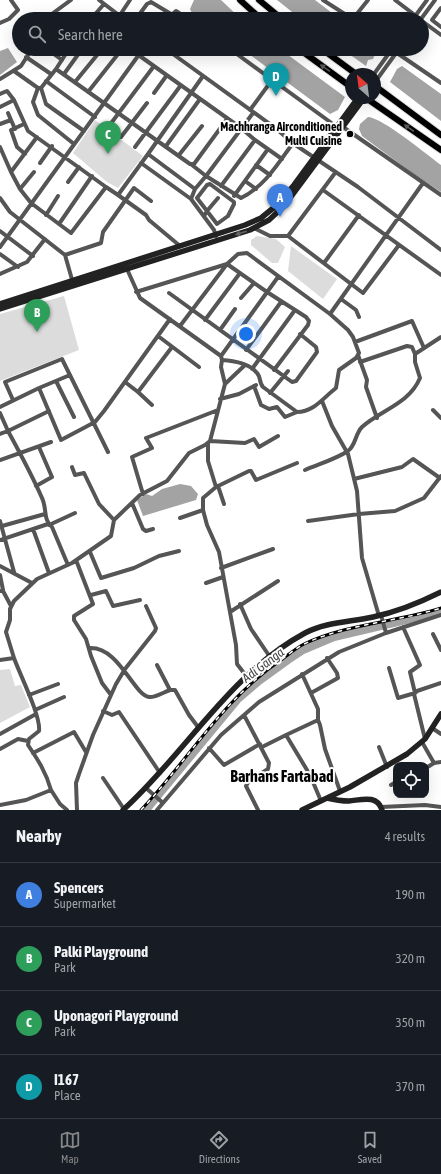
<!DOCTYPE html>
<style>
:root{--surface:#171b24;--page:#20242c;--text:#f1f3f6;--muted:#9ea1a6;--line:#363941;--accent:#858687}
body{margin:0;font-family:"Asap Condensed",sans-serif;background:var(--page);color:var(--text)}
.controls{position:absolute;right:12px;bottom:12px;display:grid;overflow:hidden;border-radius:8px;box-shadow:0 4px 16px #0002}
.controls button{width:36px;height:36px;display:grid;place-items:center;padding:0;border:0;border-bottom:1px solid var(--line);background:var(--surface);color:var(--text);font:20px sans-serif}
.compass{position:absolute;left:345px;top:68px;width:36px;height:36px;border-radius:50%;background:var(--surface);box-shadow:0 4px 16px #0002;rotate:332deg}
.you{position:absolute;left:246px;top:334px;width:14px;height:14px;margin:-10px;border:3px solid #fff;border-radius:50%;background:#1a73e8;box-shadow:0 0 0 6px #1a73e833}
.badge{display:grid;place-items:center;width:26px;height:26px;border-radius:50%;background:var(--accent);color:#fff;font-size:13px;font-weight:700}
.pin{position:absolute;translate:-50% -33px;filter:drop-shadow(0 1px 2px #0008)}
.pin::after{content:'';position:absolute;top:21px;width:14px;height:12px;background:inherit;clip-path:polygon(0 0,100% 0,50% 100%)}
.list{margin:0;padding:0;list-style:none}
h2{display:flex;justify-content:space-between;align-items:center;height:52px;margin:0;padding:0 16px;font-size:17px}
h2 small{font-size:13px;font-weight:400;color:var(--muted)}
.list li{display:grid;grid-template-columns:26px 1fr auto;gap:12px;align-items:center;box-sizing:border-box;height:64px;padding:0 16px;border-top:1px solid var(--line)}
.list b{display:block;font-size:15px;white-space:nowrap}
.list p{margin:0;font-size:13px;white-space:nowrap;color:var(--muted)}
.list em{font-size:13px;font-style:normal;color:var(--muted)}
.icon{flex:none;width:22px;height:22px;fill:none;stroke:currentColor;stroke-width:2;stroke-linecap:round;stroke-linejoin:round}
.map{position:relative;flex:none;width:441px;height:810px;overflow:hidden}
.search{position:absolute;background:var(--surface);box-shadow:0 4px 16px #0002;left:12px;right:12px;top:12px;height:44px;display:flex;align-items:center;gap:10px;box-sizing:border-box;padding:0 14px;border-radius:22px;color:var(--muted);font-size:15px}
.sheet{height:308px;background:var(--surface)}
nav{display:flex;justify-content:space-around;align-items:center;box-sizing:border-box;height:56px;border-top:1px solid var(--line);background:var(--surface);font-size:11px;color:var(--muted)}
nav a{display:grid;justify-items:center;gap:2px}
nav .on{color:var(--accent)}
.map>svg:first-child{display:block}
.green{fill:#dcdcdc}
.water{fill:#a3a3a3}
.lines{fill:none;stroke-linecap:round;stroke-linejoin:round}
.river{stroke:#a3a3a3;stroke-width:8}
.primary-casing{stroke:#dbdbdb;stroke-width:8}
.street{stroke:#555;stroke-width:4}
.secondary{stroke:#222;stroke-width:5.5}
.primary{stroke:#000;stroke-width:6}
.rail-casing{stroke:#000;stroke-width:3}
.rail{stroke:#fff;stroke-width:1.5;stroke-dasharray:4.5;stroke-linecap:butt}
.oneway{fill:#595959}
.oneway2{fill:#646464}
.poi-dot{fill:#000;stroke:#fff;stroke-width:1.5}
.labels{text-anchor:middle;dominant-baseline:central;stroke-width:4;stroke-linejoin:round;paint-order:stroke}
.poi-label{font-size:12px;font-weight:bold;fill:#000;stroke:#fff;text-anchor:end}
.water-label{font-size:13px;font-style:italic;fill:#444;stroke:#fff}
.district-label{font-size:16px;font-weight:bold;fill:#000;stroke:#fff}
</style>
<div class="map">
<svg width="441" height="810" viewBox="0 0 441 810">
<rect width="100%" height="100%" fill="#fff"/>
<path class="green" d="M95 120 143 156 118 188 107 182 73 153Z
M257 236 276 239 285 247 278 263H272L251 245V240Z
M291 246 337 279 323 299 288 271Z
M64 296 79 350 0 381V314Z
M10 669 15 686 21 685 30 707 0 723V670Z"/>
<path class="water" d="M194 0H221L241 19H197L193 15 190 9Z
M277 0H315L340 19H301Z
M8 48 17 62 0 75V51Z
M250 49H280L345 97 338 110 330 114 249 54Z
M342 49H377L373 59 368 60 366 66Z
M402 66 441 94V121L390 82 397 69Z
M368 117C383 118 426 154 441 165V192L412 173 362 136 359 129 360 124Z
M180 484 191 486 198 494 196 500 143 516 137 500 146 494 152 496 162 489Z"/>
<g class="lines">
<path class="river" d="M146 810 238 699 259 681 288 660 303 650 334 637 441 612"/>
<defs>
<path id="primary" d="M240 0 261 19
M259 0 282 19
M299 49 351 87
M322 49 356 74
M375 86 441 135
M366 98 441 150"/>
</defs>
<use href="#primary" class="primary-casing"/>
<path class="street" d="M99 0 124 19
M323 0 351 18 356 15 368 0
M395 0 420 19
M441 8 432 20 441 27
M120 15 130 0
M45 19 71 0
M91 19 104 4
M136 19 147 4 151 2 171 14
M167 19 176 11 188 19
M413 19 427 0
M421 19 435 0
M422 21 441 35
M0 23 9 19 18 10 11 0
M47 49 62 60
M69 49 56 69 190 164H194L227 119
M130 49 241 128 255 140
M166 49 274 127 294 144 358 187 441 250
M230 49 337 127
M397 53 441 83
M26 57 51 74
M14 71 38 88H41L56 69
M64 74 82 49
M374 74 392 49
M0 79 21 66 32 49
M46 81 95 117
M75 82 102 49
M375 82 399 49
M38 88 33 102 38 115 74 144
M41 88 46 104 84 131
M88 92 122 49
M154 93 167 75
M0 94 7 91 14 100 28 131 106 187
M0 107 14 100
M250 110 272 80
M8 113 11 120
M253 113 206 176 241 198C265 186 277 165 293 143
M0 124 11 120 15 129
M24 124 11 130 17 147 25 154
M109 126 154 66
M343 127 441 195
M121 137 147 103
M166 146 200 99
M0 147 11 172 37 137
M135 147 181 85
M148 154 203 76
M179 155 202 126
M40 163 52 146
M141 163 191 199
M192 165 206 176 195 189
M256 165 270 175
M11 172 20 189 34 172
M245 181 256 189
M68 182 79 167
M221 186 255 140 282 159
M20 189 31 203 71 233 106 187 118 195
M323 190 441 275
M234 196 268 149
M0 198 10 212 65 255 73 283
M46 215 58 196
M204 216 207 211 197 198 207 185 210 184 234 202V204L228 216 217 224 207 211 218 198
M59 224 92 176
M254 228 270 236H288L363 293 399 245
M0 231 33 256
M288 236 335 173
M180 246 149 220 146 215 118 195 148 154 195 189 191 199 214 230 216 236
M0 247 143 49
M0 254 18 267
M65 255 101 243 103 232 134 188 151 201
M324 263 359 215
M127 269 140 298 221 356 222 360C234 361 249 363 257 373 261 377 259 383 263 387L297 412C314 412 324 397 336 388L339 370 356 358 359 353 353 337 348 330 330 314 247 253 238 254 227 264 267 292 306 317 309 321 308 325 274 370
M0 274 27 262 45 239
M136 292 227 264 180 326
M169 293 292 382 296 381 317 352 316 347 300 334
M241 298 254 283
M341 299 356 310 359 317
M330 314 423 183
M205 320 240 273
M220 330 235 309
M158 336 199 367
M355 342 412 321 424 348
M246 350 281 302
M358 355 367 380 366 387 377 418
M221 356 278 277
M222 360 221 367 225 384
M360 362 407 346 412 347 415 354
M252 369 295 310
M56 381 74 417
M125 382 138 392 172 347
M254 386 261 405 269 409 277 407 285 417 297 412
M39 388 70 375
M138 392 152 405
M270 393 288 371
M220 399 239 394 256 385
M13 400 5 382 62 359 108 452
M322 401 332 426 348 454 357 491 362 558 379 616
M0 407 39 388 61 440 95 422 104 411 170 319
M433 410 441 418
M0 413 8 431 49 411
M0 434 8 431C20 453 32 475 42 498 47 508 43 520 52 527L68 565
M210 441 245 443 254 439 259 447 278 436
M208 443V461L216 487
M0 460 51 442
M72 467 75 475 84 473 99 504 114 520
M305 470C319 464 336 459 348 451 356 445 355 434 362 427 381 410 409 404 420 378L415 362V354L441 337
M354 479 402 467 413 459 440 478
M36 486 52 477 39 447
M218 486 224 504
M143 494 132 457 152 448 146 438 218 410
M132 503 143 529 146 531 153 529
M180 518 203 510
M0 521 14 572
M308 521 359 514 395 511 424 498 441 476
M49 525 75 513
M2 526 45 514
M33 529 49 573
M0 540 48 524
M90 552 101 578 134 568 159 556 179 551
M76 560 93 604 74 616V620L86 639 91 656 102 683 111 695
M0 566 32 583
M221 568 273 549
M0 575 3 590
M206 583 223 577
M0 591H3L11 606
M91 595 106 591 113 606 140 600
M240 604 251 629 270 657
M230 612 278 581
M381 615 386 633
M433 634 441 650
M90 648C119 647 133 694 149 697 155 698 164 692 170 690
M14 658 6 632 10 620V609L14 601 37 579 72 563 111 536 114 520 140 495 167 481 189 453 205 445 210 441 225 384 245 365
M0 660 14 658C20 675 41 716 39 731L29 739 28 745C38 760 46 772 51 790L26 800 0 805
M157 665 170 690H175L189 715 198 727
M389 668 398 698 415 693 410 672 420 665 403 627
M302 674 318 709V720L286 735 310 775 321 801
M247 677 237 664 236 645 219 552 207 525 203 510V498L216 487 249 471H251L256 480 297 463
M311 693 338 678 337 673 327 658
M29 695 58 684
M35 710 64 697
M103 711 112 715 119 712 160 773
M244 715 269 763 268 769 249 781 246 786 258 810
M318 720 320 725 325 749 340 791
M432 728 441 734
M0 734 36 714
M425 739 414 694 417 691 441 683
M422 742 434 763 426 768
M262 747 286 735
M379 747 387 767
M209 748 224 765 260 744
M0 749 18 739 28 741
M33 753 74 732 86 752
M434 763 441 762
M103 778 124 809
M391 785 396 782
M146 788 163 803
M51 790 60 804 67 810
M381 807 425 805 441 807
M77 810 76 783 79 774 93 735 116 684 125 669 155 631 156 628 146 606
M157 810 221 735 259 702 339 652 386 633 441 615"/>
<path class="secondary" d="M0 304 245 225 261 218 277 205 294 185 358 98
M0 309 250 230 269 220 284 206 364 98
M327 798C335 800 342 801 349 801 361 800 377 794 382 810
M123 810C186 753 229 674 305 633 325 622 351 622 373 617 397 612 419 603 441 592
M302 810 350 787 407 754 425 739 441 714"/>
<use href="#primary" class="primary"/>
<defs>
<path id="rail" d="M141 810C188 760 223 699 281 660 288 655 296 648 304 644 346 624 396 622 441 608"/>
</defs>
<use href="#rail" class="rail-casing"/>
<use href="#rail" class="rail"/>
</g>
<defs><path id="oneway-solid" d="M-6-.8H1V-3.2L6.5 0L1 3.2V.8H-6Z"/></defs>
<g class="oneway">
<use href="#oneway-solid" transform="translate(325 68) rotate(-145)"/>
<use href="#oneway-solid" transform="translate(409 128) rotate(-145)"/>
</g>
<use class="oneway2" href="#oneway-solid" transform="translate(241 233) rotate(162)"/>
<circle class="poi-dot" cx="350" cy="134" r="4"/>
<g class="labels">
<g class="poi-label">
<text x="342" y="127">Machhranga Airconditioned<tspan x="342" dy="14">Multi Cuisine</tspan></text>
</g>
<g class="water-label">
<text transform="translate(263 665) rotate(-37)">Adi Ganga</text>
</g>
<g class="district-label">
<text x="282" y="776">Barhans Fartabad</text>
</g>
</g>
</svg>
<div class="controls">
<button><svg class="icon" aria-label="locate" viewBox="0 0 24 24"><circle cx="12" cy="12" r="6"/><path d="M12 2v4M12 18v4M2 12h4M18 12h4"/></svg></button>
</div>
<svg class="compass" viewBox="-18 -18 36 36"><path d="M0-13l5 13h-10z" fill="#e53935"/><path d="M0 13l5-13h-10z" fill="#9ea1a6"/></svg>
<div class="you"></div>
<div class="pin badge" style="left:280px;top:217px;background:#3f7fe0">A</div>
<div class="pin badge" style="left:37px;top:332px;background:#2e9e5b">B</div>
<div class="pin badge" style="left:108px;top:154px;background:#2e9e5b">C</div>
<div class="pin badge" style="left:276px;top:96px;background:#0f9aa8">D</div>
<div class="search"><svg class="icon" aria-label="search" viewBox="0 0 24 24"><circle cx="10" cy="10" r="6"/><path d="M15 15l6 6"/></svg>Search here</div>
</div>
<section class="sheet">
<h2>Nearby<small>4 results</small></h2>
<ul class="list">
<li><span class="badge" style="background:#3f7fe0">A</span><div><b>Spencers</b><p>Supermarket</p></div><em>190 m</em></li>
<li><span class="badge" style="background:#2e9e5b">B</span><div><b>Palki Playground</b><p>Park</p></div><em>320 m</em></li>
<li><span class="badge" style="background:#2e9e5b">C</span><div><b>Uponagori Playground</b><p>Park</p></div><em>350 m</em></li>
<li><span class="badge" style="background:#0f9aa8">D</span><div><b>I167</b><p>Place</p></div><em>370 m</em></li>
</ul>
</section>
<nav>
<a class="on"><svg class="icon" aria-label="map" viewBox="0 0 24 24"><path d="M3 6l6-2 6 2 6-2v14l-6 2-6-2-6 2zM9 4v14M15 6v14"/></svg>Map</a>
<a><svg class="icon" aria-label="directions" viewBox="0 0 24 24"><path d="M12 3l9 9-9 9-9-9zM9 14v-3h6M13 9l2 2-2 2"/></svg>Directions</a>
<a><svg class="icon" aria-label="saved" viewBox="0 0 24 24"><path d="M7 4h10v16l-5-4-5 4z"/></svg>Saved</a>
</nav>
